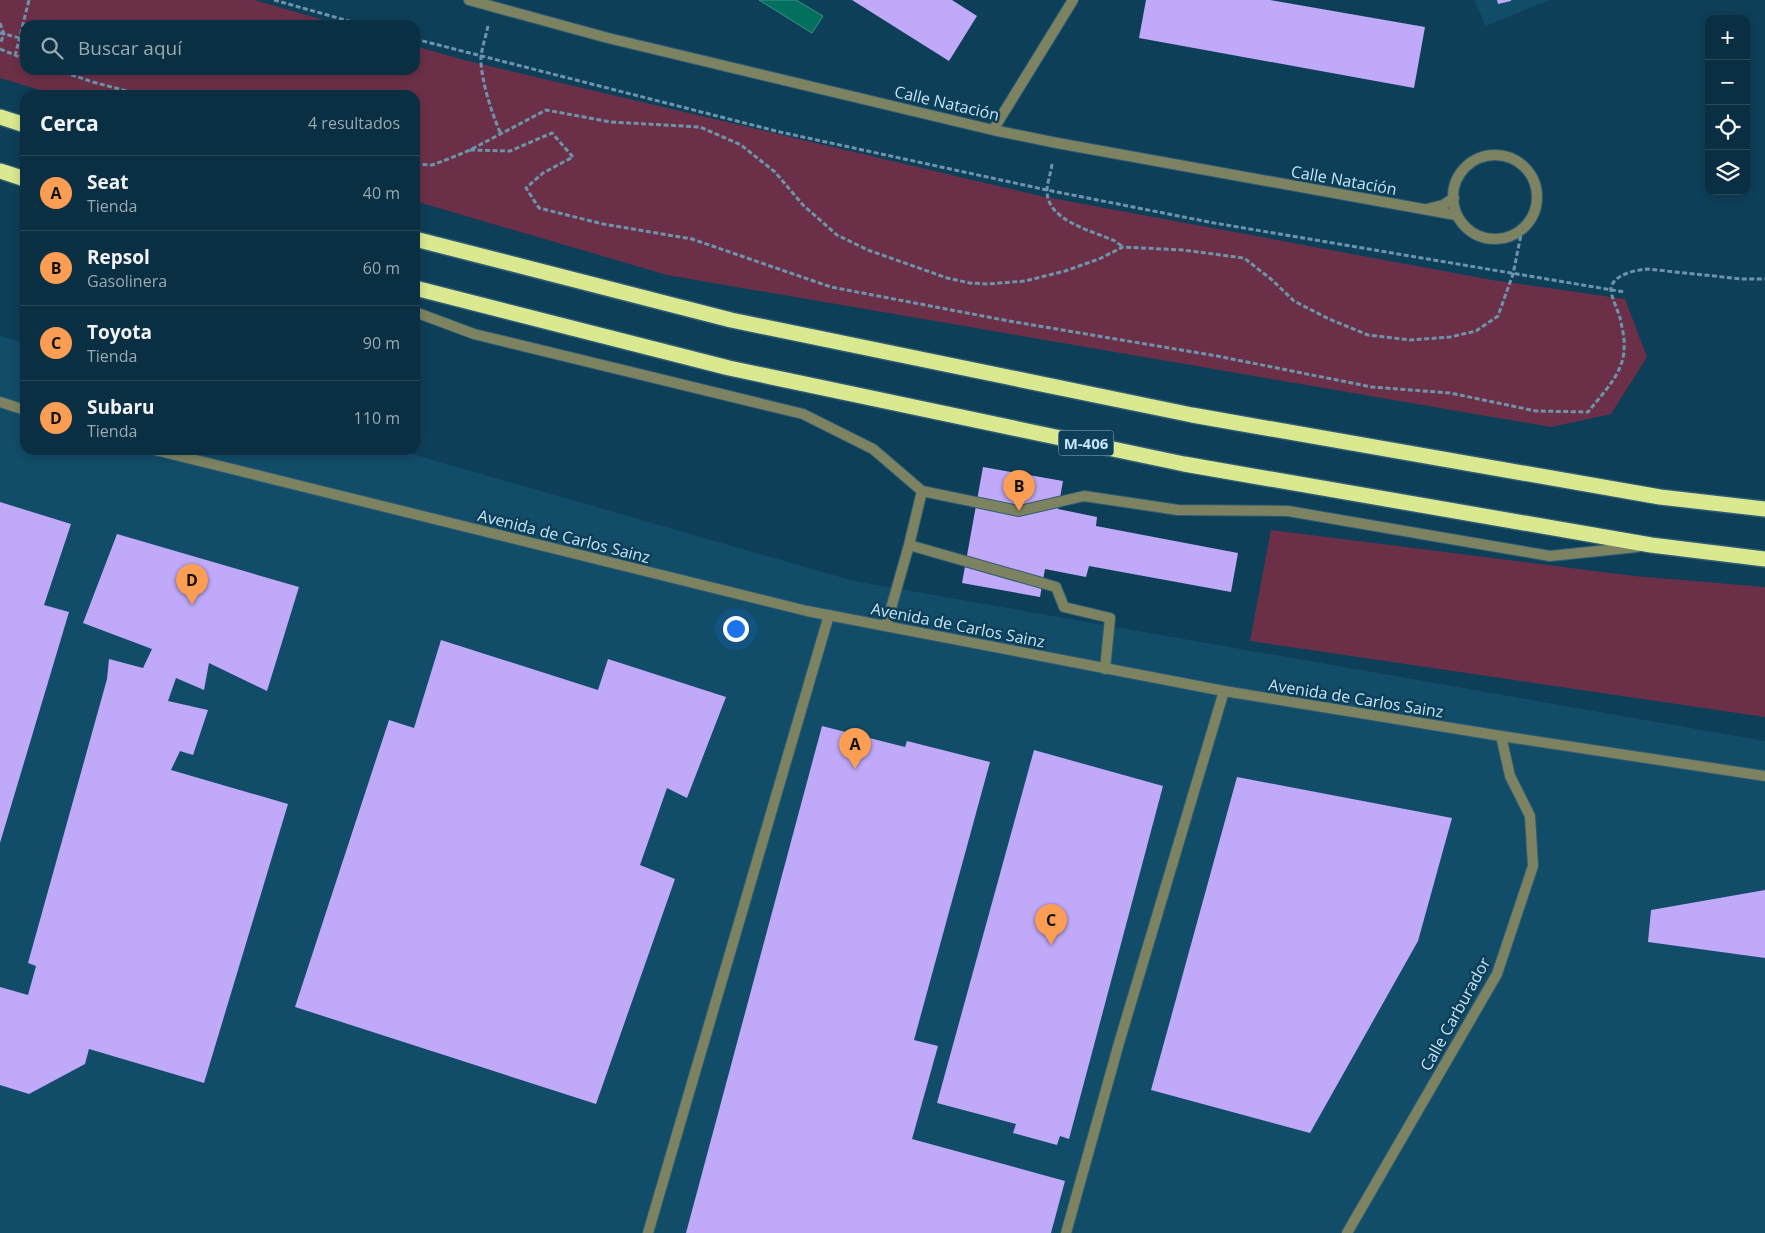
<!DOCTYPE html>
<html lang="es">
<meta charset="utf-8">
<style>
:root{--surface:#0a2f42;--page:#133749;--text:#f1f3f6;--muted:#99a9b2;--line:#2a4a5b;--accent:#fc9d54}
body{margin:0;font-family:"Open Sans",sans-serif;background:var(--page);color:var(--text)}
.controls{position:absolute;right:15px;top:15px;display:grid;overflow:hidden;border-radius:10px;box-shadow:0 2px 8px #0003}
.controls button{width:45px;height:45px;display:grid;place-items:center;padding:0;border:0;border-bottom:1px solid var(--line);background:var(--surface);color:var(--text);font:25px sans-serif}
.you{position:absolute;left:735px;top:628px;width:18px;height:18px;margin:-12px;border:4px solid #fff;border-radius:50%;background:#1a73e8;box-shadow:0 0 0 8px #1a73e833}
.badge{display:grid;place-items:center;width:32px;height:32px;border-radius:50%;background:var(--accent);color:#111;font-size:16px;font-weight:700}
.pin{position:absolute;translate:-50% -41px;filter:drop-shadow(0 1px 2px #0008)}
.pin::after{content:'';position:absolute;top:26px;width:18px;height:15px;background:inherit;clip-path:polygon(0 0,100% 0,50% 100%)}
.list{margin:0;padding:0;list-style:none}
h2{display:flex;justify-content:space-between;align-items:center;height:65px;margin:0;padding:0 20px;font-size:21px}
h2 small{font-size:16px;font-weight:400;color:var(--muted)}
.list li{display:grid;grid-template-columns:32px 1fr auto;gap:15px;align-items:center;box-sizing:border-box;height:75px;padding:0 20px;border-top:1px solid var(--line)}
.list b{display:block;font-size:19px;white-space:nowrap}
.list p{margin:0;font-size:16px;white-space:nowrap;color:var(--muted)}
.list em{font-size:16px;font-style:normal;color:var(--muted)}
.icon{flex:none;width:28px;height:28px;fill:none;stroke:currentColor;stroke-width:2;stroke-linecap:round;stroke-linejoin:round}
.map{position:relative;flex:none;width:1765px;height:1233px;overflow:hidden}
.search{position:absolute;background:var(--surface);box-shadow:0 2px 8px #0003;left:20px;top:20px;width:400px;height:55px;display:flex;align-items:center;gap:12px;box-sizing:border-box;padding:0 18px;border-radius:15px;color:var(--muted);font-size:19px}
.panel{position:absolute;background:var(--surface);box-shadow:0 2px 8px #0003;left:20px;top:90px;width:400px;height:365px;border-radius:15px}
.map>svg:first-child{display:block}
.built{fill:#114c68}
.green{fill:#6b3048}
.water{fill:#036f5d;stroke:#3d928b}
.building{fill:#bfa9f8}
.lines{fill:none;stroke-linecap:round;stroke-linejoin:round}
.lane-casing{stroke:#2f5d75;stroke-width:12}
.street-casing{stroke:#2f5d75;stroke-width:12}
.highway-casing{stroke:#2f5d75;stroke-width:18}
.path{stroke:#6d94aa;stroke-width:3;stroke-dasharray:5 2.5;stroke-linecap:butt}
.lane{stroke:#7d8361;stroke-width:10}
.street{stroke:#7d8361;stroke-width:10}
.highway{stroke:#dae890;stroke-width:15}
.labels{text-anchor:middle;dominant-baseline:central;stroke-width:5;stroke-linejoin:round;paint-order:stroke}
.shield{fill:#0e3f58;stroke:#8eb2c7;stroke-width:1}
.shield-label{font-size:15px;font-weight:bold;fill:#c5e4f7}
.street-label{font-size:16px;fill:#c5e4f7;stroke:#0e3f58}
</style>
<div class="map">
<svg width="1765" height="1233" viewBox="0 0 1765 1233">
<rect width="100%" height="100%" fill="#0e3f58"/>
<path class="built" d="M1474 0H1549L1486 26Z
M0 336 25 343V450H398L854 581 1765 741V1233H0Z"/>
<path class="green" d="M0 0H254L341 25H25V70H415V46L464 60 1040 196 1492 280 1625 299 1647 357 1611 414 1551 427 667 275 415 201V95H57L0 78Z
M1271 530 1634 576 1765 587V717L1250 641Z"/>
<path class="water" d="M759 0H796L823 16 812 33Z"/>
<path class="building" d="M852 0H952L977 16 949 61Z
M1146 0H1270L1425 27 1414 88 1139 38Z
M1497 0H1511V1L1498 4Z
M983 467 1063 481 1058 509 1097 517 1096 526 1238 553 1231 592 1089 566 1086 577 1045 569 1040 597 962 583Z
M0 502 71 524 44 605 69 612 0 843Z
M117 534 299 587 267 691 209 663 204 690 176 678 168 701 208 710 193 755 180 751 171 770 288 804 204 1083 89 1049 85 1064 29 1094 0 1085V987L28 995 36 966 28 963 107 679 109 659 143 668 152 649 83 623Z
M441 640 598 690 608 659 726 697 687 798 667 788 640 865 675 879 596 1104 295 1007 389 720 414 728Z
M822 726 905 747 907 741 990 762 914 1040 938 1046 912 1139 1065 1181 1051 1233H686Z
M1034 750 1163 786 1069 1139 1060 1136 1057 1145 1013 1133 1016 1124 937 1103Z
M1237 777 1452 818 1418 941 1310 1133 1151 1090Z
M1765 890V958L1648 942 1651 910Z"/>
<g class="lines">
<defs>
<path id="lane" d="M415 312 474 334 803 414 873 449 922 491 1019 511 1084 496 1178 510 1288 511 1550 556 1637 547
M909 545 922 491
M886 626 909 545 1056 587 1064 607 1110 618 1105 669
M648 1233 829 615
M1066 1233 1119 1043 1224 691"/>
<path id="street" d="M469 0 608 38 993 130 1057 143 1456 215
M993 130 1073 0
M1453 197a42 42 0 1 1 84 0a42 42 0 1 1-84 0Z
M1427 209 1443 205 1454 198
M0 402 25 410
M155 450 807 611 1224 691 1501 736 1765 776
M1347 1233 1497 974 1533 866 1530 816 1510 776 1501 736"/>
<path id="highway" d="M0 117 25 125
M0 171 25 179
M415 239 731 320 1192 415 1660 497 1765 509
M415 288 729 368 1184 464 1651 545 1765 559"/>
</defs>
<use href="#lane" class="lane-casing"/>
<use href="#street" class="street-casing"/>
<use href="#highway" class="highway-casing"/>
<path class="path" d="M274 0 363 25
M0 23 4 34 0 44
M488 26C486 36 482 47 481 57 480 77 492 115 501 134
M0 33 20 38
M415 39 780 132 1047 190 1214 223 1624 292
M0 49 25 59
M15 56 29 0
M57 70 93 82 141 95
M470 150 510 151 552 133 573 157 543 173 526 188 539 208 603 224 692 239 831 287 1009 321 1217 356 1372 387 1450 393 1536 411 1588 412C1602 394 1624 373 1624 349 1625 339 1622 327 1620 318 1618 310 1610 295 1611 288 1614 274 1636 270 1647 269L1742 279H1765
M415 164 432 165 451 158 470 150 546 110 611 122 700 127 741 145 775 172 803 205 837 235 868 250 947 278 970 283 988 284 1025 281 1065 271 1099 259 1123 247 1183 250 1244 258 1271 279 1294 301 1329 319 1368 335 1410 340 1450 337 1476 331 1498 316 1513 274 1522 230
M1052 164C1051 173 1047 183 1047 191 1047 221 1093 231 1115 241L1123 247"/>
<use href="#lane" class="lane"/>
<use href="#street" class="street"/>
<use href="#highway" class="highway"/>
</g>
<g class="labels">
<rect class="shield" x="1058.5" y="430.5" width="55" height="25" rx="4"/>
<g class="shield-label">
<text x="1086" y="443">M-406</text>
</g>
<g class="street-label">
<text transform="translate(947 103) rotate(13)">Calle Natación</text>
<text transform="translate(1344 180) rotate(10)">Calle Natación</text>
<text transform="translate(564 536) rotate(14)">Avenida de Carlos Sainz</text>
<text transform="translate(958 625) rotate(11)">Avenida de Carlos Sainz</text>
<text transform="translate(1356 698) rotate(9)">Avenida de Carlos Sainz</text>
<text transform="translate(1455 1014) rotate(-61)">Calle Carburador</text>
</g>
</g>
</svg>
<div class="controls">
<button>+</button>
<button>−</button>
<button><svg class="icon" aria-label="locate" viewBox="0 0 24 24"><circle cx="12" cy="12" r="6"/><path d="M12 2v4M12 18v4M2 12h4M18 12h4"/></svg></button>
<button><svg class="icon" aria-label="layers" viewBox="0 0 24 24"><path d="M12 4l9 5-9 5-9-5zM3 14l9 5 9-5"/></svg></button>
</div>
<div class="you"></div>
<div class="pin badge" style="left:855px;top:769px">A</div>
<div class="pin badge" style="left:1019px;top:511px">B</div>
<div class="pin badge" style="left:1051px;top:945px">C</div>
<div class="pin badge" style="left:192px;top:605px">D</div>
<div class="search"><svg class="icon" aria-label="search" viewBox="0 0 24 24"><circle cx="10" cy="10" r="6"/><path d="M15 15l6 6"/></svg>Buscar aquí</div>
<section class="panel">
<h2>Cerca<small>4 resultados</small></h2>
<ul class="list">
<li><span class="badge">A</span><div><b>Seat</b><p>Tienda</p></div><em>40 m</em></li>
<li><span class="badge">B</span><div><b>Repsol</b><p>Gasolinera</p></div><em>60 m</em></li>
<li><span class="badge">C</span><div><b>Toyota</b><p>Tienda</p></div><em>90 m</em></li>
<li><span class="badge">D</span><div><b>Subaru</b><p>Tienda</p></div><em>110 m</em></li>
</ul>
</section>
</div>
